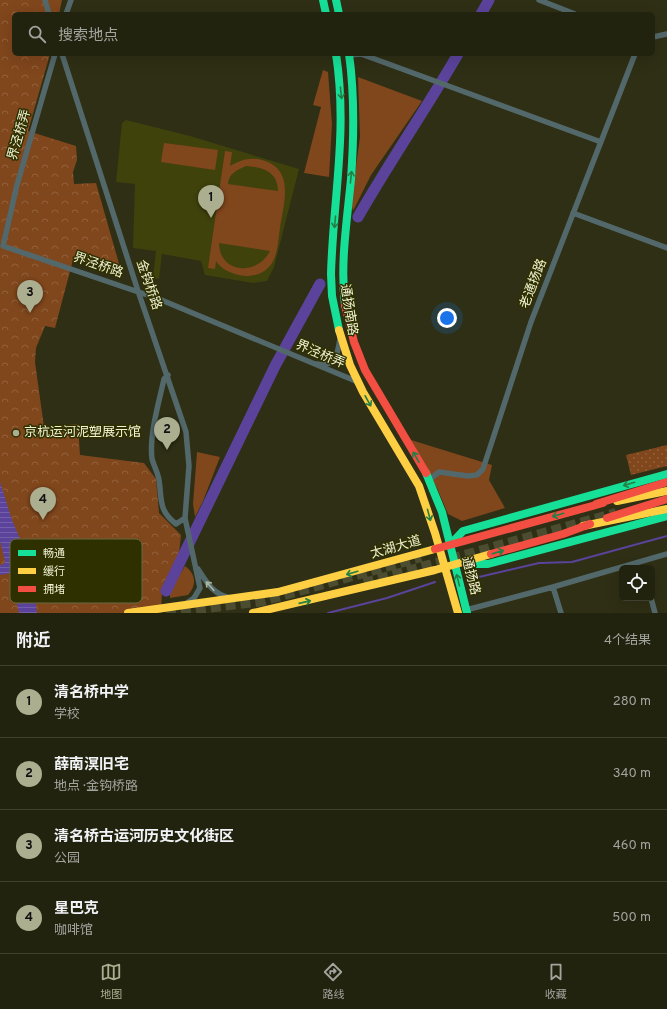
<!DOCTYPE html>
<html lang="zh">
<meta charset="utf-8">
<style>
:root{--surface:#22230f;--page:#2a2b18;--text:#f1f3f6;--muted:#a2a49e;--line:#3f402f;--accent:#acae90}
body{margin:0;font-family:Overpass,"Noto Sans SC",sans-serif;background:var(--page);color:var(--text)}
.controls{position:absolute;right:12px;bottom:12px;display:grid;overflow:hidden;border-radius:6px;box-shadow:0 4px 16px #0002}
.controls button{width:36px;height:36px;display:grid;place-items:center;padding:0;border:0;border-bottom:1px solid var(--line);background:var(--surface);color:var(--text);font:20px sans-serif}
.you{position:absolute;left:447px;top:318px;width:14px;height:14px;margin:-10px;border:3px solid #fff;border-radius:50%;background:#1a73e8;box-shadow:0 0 0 6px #1a73e833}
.badge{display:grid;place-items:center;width:26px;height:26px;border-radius:50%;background:var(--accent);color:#111;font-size:13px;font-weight:700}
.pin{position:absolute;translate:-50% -33px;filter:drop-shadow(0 1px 2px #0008)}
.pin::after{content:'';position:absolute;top:21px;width:14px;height:12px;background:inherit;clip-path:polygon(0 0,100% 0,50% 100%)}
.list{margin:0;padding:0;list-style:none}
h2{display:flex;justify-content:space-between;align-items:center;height:52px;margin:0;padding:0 16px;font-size:17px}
h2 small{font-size:13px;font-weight:400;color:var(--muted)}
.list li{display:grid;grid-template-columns:26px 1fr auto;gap:12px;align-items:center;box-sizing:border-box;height:72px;padding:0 16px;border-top:1px solid var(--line)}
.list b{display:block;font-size:15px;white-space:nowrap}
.list p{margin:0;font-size:13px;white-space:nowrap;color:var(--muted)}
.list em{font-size:13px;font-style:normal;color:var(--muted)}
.icon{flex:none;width:22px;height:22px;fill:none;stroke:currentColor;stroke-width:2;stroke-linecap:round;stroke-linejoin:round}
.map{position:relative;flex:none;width:667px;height:613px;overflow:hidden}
.search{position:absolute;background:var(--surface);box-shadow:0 4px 16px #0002;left:12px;right:12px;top:12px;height:44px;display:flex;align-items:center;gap:10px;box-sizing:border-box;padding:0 14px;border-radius:6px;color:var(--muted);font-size:15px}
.sheet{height:340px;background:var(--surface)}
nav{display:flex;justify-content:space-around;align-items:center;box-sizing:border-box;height:56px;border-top:1px solid var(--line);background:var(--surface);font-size:11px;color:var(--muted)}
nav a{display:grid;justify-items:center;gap:2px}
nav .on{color:var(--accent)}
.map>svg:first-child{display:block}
.built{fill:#40420c}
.grass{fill:url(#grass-dots)}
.forest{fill:url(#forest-crowns)}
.garden{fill:#80461c;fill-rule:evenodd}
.water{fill:url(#water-rules)}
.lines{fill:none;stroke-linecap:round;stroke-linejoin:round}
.stream{stroke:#5b439c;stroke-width:2}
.river{stroke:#5b439c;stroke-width:11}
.highway-tunnel{stroke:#4b4c30;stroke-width:10;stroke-dasharray:10 5;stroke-linecap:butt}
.street{stroke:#53686a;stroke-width:5.5}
.fast{stroke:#16e098;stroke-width:8}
.slow{stroke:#ffcf43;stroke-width:8}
.jam{stroke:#f24e42;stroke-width:8}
.oneway{stroke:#247f44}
.oneway2{stroke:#a9b4a3}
.poi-dot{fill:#acae90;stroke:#2f3000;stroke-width:1.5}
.labels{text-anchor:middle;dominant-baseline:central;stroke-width:3;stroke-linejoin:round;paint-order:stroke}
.street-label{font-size:13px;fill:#f0f2d2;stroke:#2f3000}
.poi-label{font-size:13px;fill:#f0f2d2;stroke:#2f3000;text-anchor:start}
.key{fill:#2f3000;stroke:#696a3f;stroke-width:1}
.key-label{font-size:11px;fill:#f0f2d2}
</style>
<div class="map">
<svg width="667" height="613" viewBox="0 0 667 613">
<defs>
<pattern id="grass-dots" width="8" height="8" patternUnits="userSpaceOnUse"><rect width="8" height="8" fill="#80461c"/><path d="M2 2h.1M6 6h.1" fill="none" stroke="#92613c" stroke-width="1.8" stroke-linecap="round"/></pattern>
<pattern id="forest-crowns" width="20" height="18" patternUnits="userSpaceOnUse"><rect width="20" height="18" fill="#80461c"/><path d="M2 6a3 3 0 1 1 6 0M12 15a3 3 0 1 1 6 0" fill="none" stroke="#92613c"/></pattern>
<pattern id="water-rules" width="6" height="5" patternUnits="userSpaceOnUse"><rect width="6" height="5" fill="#5b439c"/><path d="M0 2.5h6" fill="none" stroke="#735fa9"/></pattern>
</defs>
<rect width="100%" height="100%" fill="#2e2f14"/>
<path class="built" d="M126 120 190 136 299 169 274 267 267 281 253 283 205 275 201 261 162 254 159 279 153 278 156 251 133 248 135 184 116 182 122 123Z"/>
<path class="grass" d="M667 445V466L631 475 626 455Z"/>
<path class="forest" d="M0 0H62L59 14H14V54H50L28 131 76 146 77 160 73 172 74 184 96 183 120 267 73 260 55 328 45 326 36 348 35 362 44 427 78 424 80 455 144 463 156 479 159 513 181 535 179 554 162 591 161 613H0Z"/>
<path class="garden" d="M323 70 328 72 332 124 329 177 304 173 321 107 313 105Z
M358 77 422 101 371 175 353 211 351 203 360 137Z
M164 143 218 150 215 170 161 162Z
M225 151 232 152 230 166C241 160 249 157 262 160 295 169 284 202 280 228 278 241 278 259 268 268 260 276 249 277 239 275 230 273 221 269 216 261L215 269 208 268ZM246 166C263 167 278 172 278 191L228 184C229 173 237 170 246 166ZM219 243 270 251C257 277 219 273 219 243Z
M411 440 492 465 489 480 505 508 462 521 448 514 437 488Z
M197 452 220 457 203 501 195 517 193 504Z
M185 566C196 574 197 585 188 595L170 598V591Z"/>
<path class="water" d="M0 482 12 520 29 560 37 613H19L11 573 0 575V565L4 564 5 561 0 541Z"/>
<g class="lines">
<path class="stream" d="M479 577 539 563 572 562 667 536
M328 613 387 598 435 582"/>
<path class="river" d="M481 14 489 0
M358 217C390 161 426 109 458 54
M166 591 275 366 320 284"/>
<path class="highway-tunnel" d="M364 583 616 513
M166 613 263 601 421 557"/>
<path class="street" d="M45 0 49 14
M539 0 575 14
M66 14 71 0
M653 37 667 34
M55 54 17 185 3 246 159 299 358 382
M62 54 138 291 186 432 189 466 185 518 200 588 194 598 184 605
M349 55 361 54 383 62 601 142
M573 213 667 248
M317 364C336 368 338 353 340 338
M168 375 164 379C159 402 149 435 152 459 154 466 158 473 159 480 162 499 158 510 176 524L185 518
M429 480 439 472 468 476 477 475 483 469 531 322 635 54
M198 569C207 583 213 594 230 598
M553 587 667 554
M651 598 655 613
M466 610 553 587 561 613"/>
<path class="fast" d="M323 0 326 14
M336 0 339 14
M336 54C348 131 333 199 331 274L332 296 339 330
M345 305C340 263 347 221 351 179 354 137 355 96 349 54
M426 473 442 512 467 613
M449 546 463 531 667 474
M467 564H488L667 516"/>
<path class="slow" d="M339 330 350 365 363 392 419 486 435 533 458 613
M617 501 667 491
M583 526 667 509
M128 613 278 592 435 549
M253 613 435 570 491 554"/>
<path class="jam" d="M345 305 354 342 365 370 426 473
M596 504 667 482
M607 518 667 499
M435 549 603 503
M491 554 563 534 590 524"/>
</g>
<defs><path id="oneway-shaft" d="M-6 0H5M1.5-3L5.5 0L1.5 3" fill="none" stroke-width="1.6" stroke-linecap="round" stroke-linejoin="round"/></defs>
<g class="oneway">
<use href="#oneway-shaft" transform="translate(341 93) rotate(84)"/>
<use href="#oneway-shaft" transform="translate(351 177) rotate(-84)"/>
<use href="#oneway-shaft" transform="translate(335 222) rotate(95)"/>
<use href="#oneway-shaft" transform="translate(368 401) rotate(61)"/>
<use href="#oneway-shaft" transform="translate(416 457) rotate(-119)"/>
<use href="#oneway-shaft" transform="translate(629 484) rotate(164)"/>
<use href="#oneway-shaft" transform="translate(429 515) rotate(75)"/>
<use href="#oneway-shaft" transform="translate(558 515) rotate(164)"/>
<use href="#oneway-shaft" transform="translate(498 552) rotate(-16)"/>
<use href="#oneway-shaft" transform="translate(352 573) rotate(164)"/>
<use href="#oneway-shaft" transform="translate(458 580) rotate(-104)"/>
<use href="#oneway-shaft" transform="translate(305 602) rotate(-13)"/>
</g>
<use class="oneway2" href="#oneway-shaft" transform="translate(210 586) rotate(-132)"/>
<circle class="poi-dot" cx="16" cy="433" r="4"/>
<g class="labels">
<g class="street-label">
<text transform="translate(20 135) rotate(-74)">界泾桥弄</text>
<text transform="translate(98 266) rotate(19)">界泾桥路</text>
<text transform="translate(534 284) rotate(-69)">老通扬路</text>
<text transform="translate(148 285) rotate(71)">金钩桥路</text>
<text transform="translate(348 310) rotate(81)">通扬南路</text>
<text transform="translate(320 355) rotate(23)">界泾桥弄</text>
<text transform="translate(396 548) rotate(-16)">太湖大道</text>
<text transform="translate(470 576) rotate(76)">通扬路</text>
</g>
<g class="poi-label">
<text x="24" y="433">京杭运河泥塑展示馆</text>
</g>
</g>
<rect x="10" y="539" width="132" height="64" rx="6" class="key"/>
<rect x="18" y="550" width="18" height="6" fill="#16e098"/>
<rect x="18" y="568" width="18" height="6" fill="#ffcf43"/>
<rect x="18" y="586" width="18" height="6" fill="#f24e42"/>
<g class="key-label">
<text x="43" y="557">畅通</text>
<text x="43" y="575">缓行</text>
<text x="43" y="593">拥堵</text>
</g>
</svg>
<div class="controls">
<button><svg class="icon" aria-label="locate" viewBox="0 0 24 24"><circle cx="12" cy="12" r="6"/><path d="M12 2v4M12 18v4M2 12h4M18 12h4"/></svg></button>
</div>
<div class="you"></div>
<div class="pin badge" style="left:211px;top:218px">1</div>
<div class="pin badge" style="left:167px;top:450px">2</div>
<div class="pin badge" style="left:30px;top:313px">3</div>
<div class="pin badge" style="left:43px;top:520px">4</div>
<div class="search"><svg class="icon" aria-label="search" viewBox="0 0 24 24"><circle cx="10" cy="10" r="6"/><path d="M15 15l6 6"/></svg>搜索地点</div>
</div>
<section class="sheet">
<h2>附近<small>4个结果</small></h2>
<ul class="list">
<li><span class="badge">1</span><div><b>清名桥中学</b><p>学校</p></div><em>280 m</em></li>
<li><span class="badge">2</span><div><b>薛南溟旧宅</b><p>地点 · 金钩桥路</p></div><em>340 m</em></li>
<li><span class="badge">3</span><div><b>清名桥古运河历史文化街区</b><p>公园</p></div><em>460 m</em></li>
<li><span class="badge">4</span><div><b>星巴克</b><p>咖啡馆</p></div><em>500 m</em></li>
</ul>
</section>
<nav>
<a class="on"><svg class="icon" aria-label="map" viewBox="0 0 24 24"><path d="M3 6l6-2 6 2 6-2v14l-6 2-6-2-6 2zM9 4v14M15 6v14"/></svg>地图</a>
<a><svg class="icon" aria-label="directions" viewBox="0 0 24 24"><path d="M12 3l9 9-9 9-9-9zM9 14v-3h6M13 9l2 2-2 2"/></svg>路线</a>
<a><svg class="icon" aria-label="saved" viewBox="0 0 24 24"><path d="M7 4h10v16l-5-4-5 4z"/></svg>收藏</a>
</nav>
